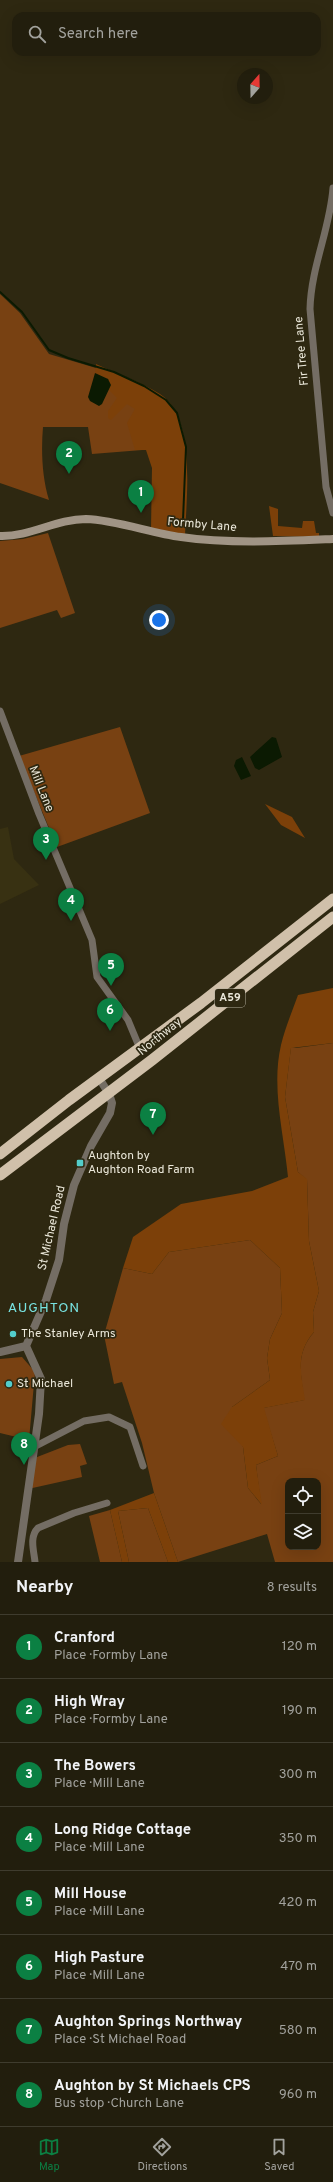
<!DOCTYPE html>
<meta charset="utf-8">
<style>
:root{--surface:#221e0d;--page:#2a2716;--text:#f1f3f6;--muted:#a2a29d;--line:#3f3c2e;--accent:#0b8043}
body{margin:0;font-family:Overpass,sans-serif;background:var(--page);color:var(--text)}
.controls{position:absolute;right:12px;bottom:12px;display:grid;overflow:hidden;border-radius:8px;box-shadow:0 4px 16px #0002}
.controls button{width:36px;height:36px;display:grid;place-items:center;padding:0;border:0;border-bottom:1px solid var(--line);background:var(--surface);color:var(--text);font:20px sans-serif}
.compass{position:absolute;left:237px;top:68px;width:36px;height:36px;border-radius:50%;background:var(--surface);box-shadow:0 4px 16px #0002;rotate:20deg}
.you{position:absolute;left:159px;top:620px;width:14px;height:14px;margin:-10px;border:3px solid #fff;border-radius:50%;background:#1a73e8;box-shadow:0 0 0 6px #1a73e833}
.badge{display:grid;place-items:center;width:26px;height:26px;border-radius:50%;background:var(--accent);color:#fff;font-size:13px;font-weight:700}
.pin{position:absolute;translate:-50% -33px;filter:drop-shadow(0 1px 2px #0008)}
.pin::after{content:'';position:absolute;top:21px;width:14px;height:12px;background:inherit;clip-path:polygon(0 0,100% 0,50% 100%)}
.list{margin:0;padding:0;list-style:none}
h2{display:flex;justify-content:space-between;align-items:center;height:52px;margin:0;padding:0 16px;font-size:17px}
h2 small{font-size:13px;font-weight:400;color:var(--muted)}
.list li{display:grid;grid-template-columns:26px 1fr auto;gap:12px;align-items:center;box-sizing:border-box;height:64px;padding:0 16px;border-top:1px solid var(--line)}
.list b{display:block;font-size:15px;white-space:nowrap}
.list p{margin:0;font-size:13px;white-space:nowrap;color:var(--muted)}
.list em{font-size:13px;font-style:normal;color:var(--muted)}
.icon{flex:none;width:22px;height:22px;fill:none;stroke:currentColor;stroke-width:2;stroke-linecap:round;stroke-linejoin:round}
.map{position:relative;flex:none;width:333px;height:1562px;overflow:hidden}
.search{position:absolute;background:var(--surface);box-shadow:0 4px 16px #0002;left:12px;right:12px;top:12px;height:44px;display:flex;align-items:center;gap:10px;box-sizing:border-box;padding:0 14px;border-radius:12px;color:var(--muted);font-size:15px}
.sheet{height:564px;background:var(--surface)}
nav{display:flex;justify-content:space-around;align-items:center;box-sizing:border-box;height:56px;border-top:1px solid var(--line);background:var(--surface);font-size:11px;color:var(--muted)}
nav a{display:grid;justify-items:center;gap:2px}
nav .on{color:var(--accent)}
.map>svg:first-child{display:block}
.built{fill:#383112}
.green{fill:#784112;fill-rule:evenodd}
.forest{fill:#7c4009}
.water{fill:#0b1a02}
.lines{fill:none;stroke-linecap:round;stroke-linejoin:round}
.stream{stroke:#0b1a02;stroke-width:2}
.minor{stroke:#746d64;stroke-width:7}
.tertiary{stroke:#746d64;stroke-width:8}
.secondary{stroke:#a09485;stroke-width:8}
.trunk{stroke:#d0c0aa;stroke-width:11}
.poi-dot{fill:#53cdcb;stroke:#2e2811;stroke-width:1.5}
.labels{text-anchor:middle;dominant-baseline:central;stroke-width:3.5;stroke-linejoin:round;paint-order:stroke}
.shield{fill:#2e2811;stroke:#b2ae9e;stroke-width:1}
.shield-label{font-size:11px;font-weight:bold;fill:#ebe8da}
.street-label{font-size:12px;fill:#ebe8da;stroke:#2e2811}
.poi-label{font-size:12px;fill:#ebe8da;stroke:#2e2811;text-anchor:start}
.quarter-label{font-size:14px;letter-spacing:1px;fill:#78e4e2;stroke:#2e2811}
</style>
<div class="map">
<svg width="333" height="1562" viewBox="0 0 333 1562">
<rect width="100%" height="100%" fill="#2e2811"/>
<path class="built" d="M8 827 14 859 39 885 0 904V829Z"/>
<path class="green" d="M0 294 20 313 49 354 96 368 180 447 92 454 88 427H43C41 451 42 477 49 500L0 483Z
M48 533 75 613 61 618 57 610 0 628V541L23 539Z
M120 727 150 813 57 847 19 756Z
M333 1043V1562H275L267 1534 178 1562 154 1493 142 1443 122 1382 114 1384 104 1335 123 1268 152 1274 169 1252 250 1240 280 1268 282 1313 270 1339 267 1358 270 1380 232 1407 243 1447 248 1488 261 1504 256 1465 278 1456 263 1408 304 1400C301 1373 295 1354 314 1332L313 1312 319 1291 309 1241 307 1180 298 1172 285 1097 291 1047 296 1048ZM288 1481H318V1547H288Z
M22 1357 35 1372 29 1440 0 1433V1359Z
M80 1444 87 1464 80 1466 82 1477 28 1489 32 1459 68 1445Z
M148 1508 168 1562H129L118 1511Z
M110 1510 122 1562H100L89 1516Z"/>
<path class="forest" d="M96 364C118 374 141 382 160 394 197 418 186 499 185 537L151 529 152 468 146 450H135L127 423 135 409 127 404 111 420 108 418V411L117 398 109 390 111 385 108 379 95 373Z
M269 506 278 509V526L302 528 303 521H314L316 533H319V537L273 536Z
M265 804 292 817 305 838 281 825Z
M333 988V1043L291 1048 285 1097 298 1172 307 1179 309 1241 319 1291 313 1312 314 1332C295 1354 301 1373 305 1400L264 1408 278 1456 256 1465 262 1505 248 1488 243 1447 221 1424 232 1407 270 1380 267 1358 270 1339 282 1313 280 1268 250 1240 169 1252 152 1274 123 1268 133 1237 181 1204 252 1191 288 1177C284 1134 271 1088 281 1045 285 1028 292 1012 298 995Z
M154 1493 178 1562H168L148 1508 118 1511 129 1562H122L110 1510Z"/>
<path class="water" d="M95 373 108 379 111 385 102 404 99 406 90 401 88 397Z
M272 737 276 738 282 757 259 770 255 768 250 757Z
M242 757 251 776 241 780 234 766 236 760Z"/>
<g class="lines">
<path class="stream" d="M0 292 22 312 49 350 68 358 114 372 144 386 166 400 177 413 186 447 183 520"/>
<path class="minor" d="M333 188C330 229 311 267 310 309L326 487 333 513
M0 711 39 814 92 940 97 977 128 1020 138 1044 143 1047
M34 1447 84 1421 109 1417 130 1427 143 1466
M35 1562C34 1551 29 1537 38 1528L74 1513 107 1503"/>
<path class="tertiary" d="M0 1352 26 1346 46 1300 59 1260 64 1224 74 1185 91 1146 110 1113 112 1103 109 1094 99 1078
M18 1562 39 1414 41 1379 26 1346"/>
<path class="secondary" d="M0 536C30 537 56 519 86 519 116 520 151 533 181 537 228 544 286 541 333 539"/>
<path class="trunk" d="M0 1154 69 1100 201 1003 333 899
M0 1175 152 1060 333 917"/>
</g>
<g class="poi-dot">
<rect x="76" y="1159" width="8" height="8" rx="2"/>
<circle cx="13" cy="1334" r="4"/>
<circle cx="9" cy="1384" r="4"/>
</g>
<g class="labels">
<rect class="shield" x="215" y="989" width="30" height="18" rx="3"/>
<g class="shield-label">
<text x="230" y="998">A59</text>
</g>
<g class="street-label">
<text transform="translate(302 351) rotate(-95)">Fir Tree Lane</text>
<text transform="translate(202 525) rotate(5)">Formby Lane</text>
<text transform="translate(41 789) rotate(68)">Mill Lane</text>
<text transform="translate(160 1037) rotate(-39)">Northway</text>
<text transform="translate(52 1228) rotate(-77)">St Michael Road</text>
</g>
<g class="poi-label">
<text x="88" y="1156">Aughton by<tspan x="88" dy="14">Aughton Road Farm</tspan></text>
<text x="21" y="1334">The Stanley Arms</text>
<text x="17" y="1384">St Michael</text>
</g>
<g class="quarter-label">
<text x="44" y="1308">AUGHTON</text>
</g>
</g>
</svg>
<div class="controls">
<button><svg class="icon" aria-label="locate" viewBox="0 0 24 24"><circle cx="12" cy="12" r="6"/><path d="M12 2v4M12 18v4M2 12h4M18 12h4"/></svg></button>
<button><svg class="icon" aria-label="layers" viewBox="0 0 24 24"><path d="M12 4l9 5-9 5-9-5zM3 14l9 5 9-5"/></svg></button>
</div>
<svg class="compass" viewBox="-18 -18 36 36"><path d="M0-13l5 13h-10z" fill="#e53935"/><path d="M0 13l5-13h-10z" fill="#a2a29d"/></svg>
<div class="you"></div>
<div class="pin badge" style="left:141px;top:513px">1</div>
<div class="pin badge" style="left:69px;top:474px">2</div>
<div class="pin badge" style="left:46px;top:860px">3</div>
<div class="pin badge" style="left:71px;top:921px">4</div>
<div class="pin badge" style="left:111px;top:986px">5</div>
<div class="pin badge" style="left:110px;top:1031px">6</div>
<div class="pin badge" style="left:153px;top:1135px">7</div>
<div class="pin badge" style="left:24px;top:1465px">8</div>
<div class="search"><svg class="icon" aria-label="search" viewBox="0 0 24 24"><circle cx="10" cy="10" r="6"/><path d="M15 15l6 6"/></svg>Search here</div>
</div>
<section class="sheet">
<h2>Nearby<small>8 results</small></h2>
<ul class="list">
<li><span class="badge">1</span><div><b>Cranford</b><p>Place · Formby Lane</p></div><em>120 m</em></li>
<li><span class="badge">2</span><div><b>High Wray</b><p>Place · Formby Lane</p></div><em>190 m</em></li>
<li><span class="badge">3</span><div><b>The Bowers</b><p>Place · Mill Lane</p></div><em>300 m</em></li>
<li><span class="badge">4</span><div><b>Long Ridge Cottage</b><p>Place · Mill Lane</p></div><em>350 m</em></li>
<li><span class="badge">5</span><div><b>Mill House</b><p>Place · Mill Lane</p></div><em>420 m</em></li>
<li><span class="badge">6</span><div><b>High Pasture</b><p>Place · Mill Lane</p></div><em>470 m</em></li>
<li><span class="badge">7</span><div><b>Aughton Springs Northway</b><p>Place · St Michael Road</p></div><em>580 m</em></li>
<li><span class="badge">8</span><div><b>Aughton by St Michaels CPS</b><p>Bus stop · Church Lane</p></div><em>960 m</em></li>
</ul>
</section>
<nav>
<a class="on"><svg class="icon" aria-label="map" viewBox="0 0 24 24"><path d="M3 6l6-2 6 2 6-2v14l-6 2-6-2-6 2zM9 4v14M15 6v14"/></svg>Map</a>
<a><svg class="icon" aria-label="directions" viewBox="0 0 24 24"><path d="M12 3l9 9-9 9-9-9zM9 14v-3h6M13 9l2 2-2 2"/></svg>Directions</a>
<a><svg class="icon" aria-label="saved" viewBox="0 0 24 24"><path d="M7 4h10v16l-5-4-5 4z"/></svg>Saved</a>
</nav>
